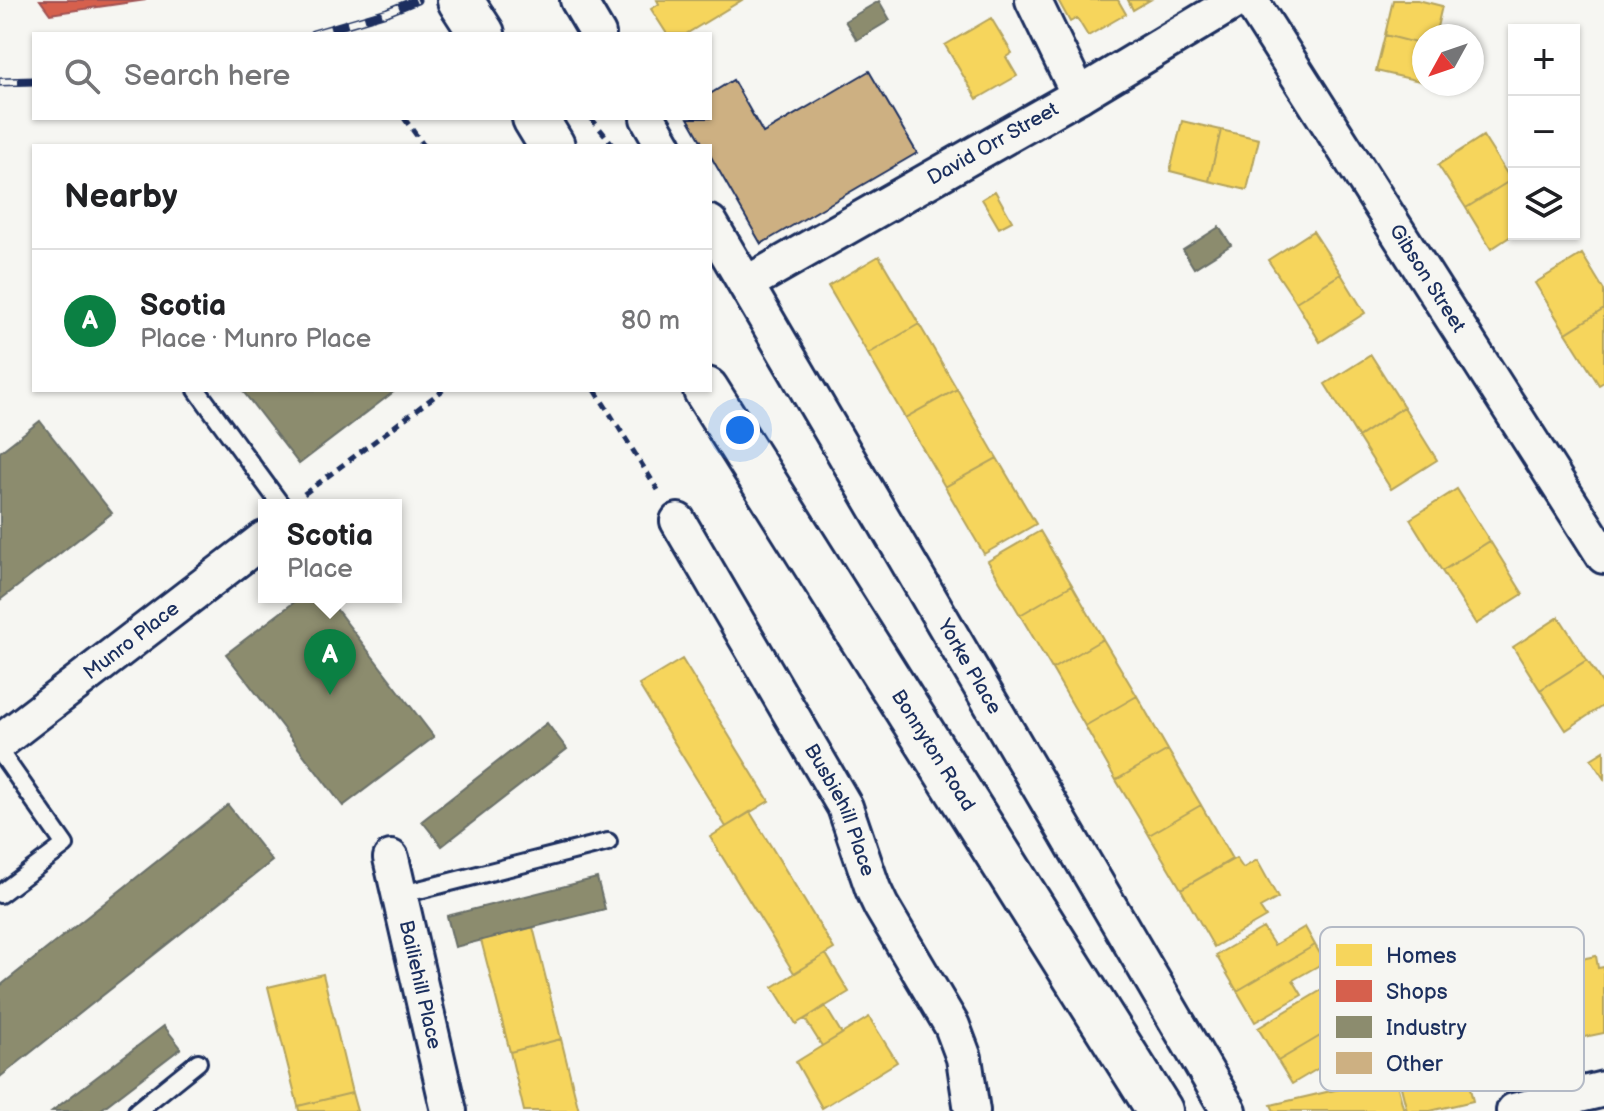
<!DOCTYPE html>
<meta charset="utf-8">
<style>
:root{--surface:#fff;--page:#f2f2f2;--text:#202124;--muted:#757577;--line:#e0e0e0;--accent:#0b8043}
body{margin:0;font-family:"Balsamiq Sans",sans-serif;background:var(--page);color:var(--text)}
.controls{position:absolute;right:24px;top:24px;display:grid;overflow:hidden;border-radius:0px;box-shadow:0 2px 6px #0004}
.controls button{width:72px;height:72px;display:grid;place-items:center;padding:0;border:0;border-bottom:2px solid var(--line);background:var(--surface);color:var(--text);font:40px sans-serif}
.compass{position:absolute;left:1412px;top:24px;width:72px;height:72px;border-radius:50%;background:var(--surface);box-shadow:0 2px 6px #0004;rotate:230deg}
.you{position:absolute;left:740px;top:430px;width:28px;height:28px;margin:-20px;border:6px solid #fff;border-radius:50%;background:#1a73e8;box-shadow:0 0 0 12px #1a73e833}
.badge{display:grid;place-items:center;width:52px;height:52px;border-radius:50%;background:var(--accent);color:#fff;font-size:26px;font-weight:700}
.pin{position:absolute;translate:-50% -66px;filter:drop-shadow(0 2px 4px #0008)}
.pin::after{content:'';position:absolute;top:42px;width:28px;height:24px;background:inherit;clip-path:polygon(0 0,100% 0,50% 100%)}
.popup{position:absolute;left:258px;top:499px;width:144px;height:104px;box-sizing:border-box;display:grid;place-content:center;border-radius:0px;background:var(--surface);filter:drop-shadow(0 2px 6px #0005);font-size:26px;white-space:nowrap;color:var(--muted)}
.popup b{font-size:30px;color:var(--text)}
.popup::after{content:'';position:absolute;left:50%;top:100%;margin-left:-16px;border:16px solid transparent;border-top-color:var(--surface)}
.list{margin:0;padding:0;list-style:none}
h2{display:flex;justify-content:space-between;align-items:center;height:104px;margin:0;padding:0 32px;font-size:34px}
h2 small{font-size:26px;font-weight:400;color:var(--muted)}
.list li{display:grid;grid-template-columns:52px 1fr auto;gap:24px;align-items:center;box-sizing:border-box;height:144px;padding:0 32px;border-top:2px solid var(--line)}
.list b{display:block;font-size:30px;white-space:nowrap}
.list p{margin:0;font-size:26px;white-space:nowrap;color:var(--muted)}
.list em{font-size:26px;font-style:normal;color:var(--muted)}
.icon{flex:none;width:44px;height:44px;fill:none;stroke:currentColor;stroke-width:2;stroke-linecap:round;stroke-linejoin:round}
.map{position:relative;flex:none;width:1604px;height:1111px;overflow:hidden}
.search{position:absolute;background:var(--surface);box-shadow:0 2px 6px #0004;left:32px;top:32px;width:680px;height:88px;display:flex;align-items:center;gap:20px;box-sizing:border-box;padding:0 28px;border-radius:0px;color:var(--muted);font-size:30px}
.panel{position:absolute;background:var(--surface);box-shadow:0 2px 6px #0004;left:32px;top:144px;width:680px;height:248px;border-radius:0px}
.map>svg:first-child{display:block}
.homes{fill:#f6d55c;stroke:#b4a35d;stroke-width:2}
.shops{fill:#d6604d;stroke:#9e5152;stroke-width:2}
.industry{fill:#8c8c6e;stroke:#6a7069;stroke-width:2}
.building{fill:#cdb082;stroke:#1b2f5e;stroke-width:2}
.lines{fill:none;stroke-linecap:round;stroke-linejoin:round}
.lane-casing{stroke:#1b2f5e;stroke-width:22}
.street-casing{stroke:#1b2f5e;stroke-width:40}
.secondary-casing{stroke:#1b2f5e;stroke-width:50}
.path{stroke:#1b2f5e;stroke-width:5;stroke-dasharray:8 6;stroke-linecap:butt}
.lane{stroke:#f6f6f2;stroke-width:16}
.street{stroke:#f6f6f2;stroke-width:34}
.secondary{stroke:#f6f6f2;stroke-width:44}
.rail-casing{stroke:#1b2f5e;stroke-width:9}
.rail{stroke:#f6f6f2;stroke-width:6;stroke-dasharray:18;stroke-linecap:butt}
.labels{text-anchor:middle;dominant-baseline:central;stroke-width:8;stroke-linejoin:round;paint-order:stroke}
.street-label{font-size:20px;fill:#1b2f5e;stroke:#f6f6f2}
.key{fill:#f6f6f2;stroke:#b4bac6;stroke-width:2}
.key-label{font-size:22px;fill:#1b2f5e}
</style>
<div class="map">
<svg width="1604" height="1111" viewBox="0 0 1604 1111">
<rect width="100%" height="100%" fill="#f6f6f2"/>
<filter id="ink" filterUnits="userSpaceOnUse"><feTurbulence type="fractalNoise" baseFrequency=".0125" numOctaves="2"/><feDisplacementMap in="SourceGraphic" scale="16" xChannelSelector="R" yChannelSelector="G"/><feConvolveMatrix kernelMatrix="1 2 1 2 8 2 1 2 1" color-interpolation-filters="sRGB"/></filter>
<g filter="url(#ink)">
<path class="homes" d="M657 0H742L686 34H667L651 9 659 4Z
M1058 0H1118L1126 14 1088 36 1077 18 1070 22Z
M1128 0H1150L1133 10Z
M1393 0H1418L1442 6 1435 36H1424V45L1385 35Z
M991 18 1012 53 1006 57 1017 76 977 99 945 45Z
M1385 35 1424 45V82L1376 71Z
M1182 121 1221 130 1209 181 1170 171Z
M1221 130 1259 139 1247 190 1209 181Z
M1483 136 1511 180 1466 208 1438 165Z
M1511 180 1514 184V234L1491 249 1466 208Z
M995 191 1012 221 999 228 982 199Z
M1313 231 1341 274 1296 302 1268 260Z
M1582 254 1604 290V309L1566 333 1535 283Z
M879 256 919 324 868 354 828 286Z
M1341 274 1365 313 1320 342 1296 302Z
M1604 309V382L1599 385 1566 333Z
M919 324 957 389 905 418 868 354Z
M1371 355 1404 407 1358 437 1325 384Z
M957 389 997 458 945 487 905 418Z
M1404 407 1437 460 1391 489 1358 437Z
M997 458 1036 524 984 554 945 487Z
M1457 489 1490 541 1442 571 1410 519Z
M1040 531 1072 585 1020 615 988 561Z
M1490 541 1523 594 1476 624 1442 571Z
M1072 585 1103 639 1052 669 1020 615Z
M1559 617 1587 660 1540 690 1513 647Z
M1103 639 1137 696 1085 726 1052 669Z
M682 659 769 801 726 827 639 685Z
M1587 660 1604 686V705L1566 730 1540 690Z
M1137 696 1168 750 1116 780 1085 726Z
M1168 750 1201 805 1149 835 1116 780Z
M1604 751V779L1591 759Z
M1201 805 1232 859 1181 889 1149 835Z
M750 812 834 949 794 973 710 837Z
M1236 858 1243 868 1257 860 1278 898 1260 908 1266 917 1214 947 1181 889Z
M533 927 561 1039 510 1052 481 940Z
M1305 927 1315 945 1237 991 1216 955 1263 928 1274 945Z
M1315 945 1325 962 1293 980 1302 995 1255 1022 1237 991Z
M826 954 849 992 796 1024 773 987Z
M1596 956 1598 968 1604 967V1033L1550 1044 1537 980 1549 978 1546 966Z
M323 974 352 1093 298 1106 268 987Z
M1345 976 1360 1000 1331 1017 1337 1026 1278 1061 1258 1028Z
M825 1006 842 1034 822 1046 805 1019Z
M869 1017 897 1062 822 1108 796 1062Z
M1337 1026 1351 1049 1292 1084 1278 1061Z
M1506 1033 1516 1073 1471 1084 1461 1044Z
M561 1039 579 1111H524L510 1052Z
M1463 1060 1473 1101 1430 1111H1407L1398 1075Z
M1395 1076 1404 1111H1274L1271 1105Z
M352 1093 357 1111H299L298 1106Z"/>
<path class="shops" d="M40 0H146L50 14Z"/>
<path class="industry" d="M879 1 890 20 857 40 845 21Z
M1219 227 1231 245 1194 268 1183 250Z
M242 390H396L299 464Z
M40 421 112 513 0 600V452Z
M301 597H327L434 737 343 806 226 654Z
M547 723 567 749 442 846 422 821Z
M228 805 272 861 0 1077V986Z
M597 878 605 909 455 947 447 916Z
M164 1026 181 1048 99 1111H52Z"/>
<path class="building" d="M869 71 917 153 761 244 710 155V146H704L688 118H710V94L733 80 763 133Z"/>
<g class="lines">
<defs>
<path id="lane" d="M197 390 281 505
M0 752 65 845 0 894
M399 895 608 842
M137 1111 198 1062"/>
<g id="street">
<path d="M578 0 598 34"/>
<path d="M1033 0 1079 95"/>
<path id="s1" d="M1250 0 1604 556"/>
<path d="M648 118 664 146"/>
<path id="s2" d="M710 223 1229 1111"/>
<path id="s3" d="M746 284 1079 95 1237 0"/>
<path id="s4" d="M678 521 845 807 873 889 881 906 952 1026 964 1058 972 1111"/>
<path id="s5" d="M0 742 264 539"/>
<path id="s6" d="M391 858 449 1111"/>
<path d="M1514 1111 1604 1089"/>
</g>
<g id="secondary">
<path d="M460 0 482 34"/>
<path d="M535 118 552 146"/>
<path id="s7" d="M706 390 1160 1111"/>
</g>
</defs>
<use href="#lane" class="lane-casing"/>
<use href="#street" class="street-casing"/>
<use href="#secondary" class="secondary-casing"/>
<path class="path" d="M404 118 424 146
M591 118 614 146
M595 390 658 490
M304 494 443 390"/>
<use href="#lane" class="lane"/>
<use href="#street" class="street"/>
<use href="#secondary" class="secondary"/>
<defs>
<path id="rail" d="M313 34 387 12 417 0
M0 82 34 81"/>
</defs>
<use href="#rail" class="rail-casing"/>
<use href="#rail" class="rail"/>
</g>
</g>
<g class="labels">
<g class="street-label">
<text stroke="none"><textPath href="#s3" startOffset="284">David Orr Street</textPath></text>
<text stroke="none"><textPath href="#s1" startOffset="330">Gibson Street</textPath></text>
<text stroke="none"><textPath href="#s5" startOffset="166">Munro Place</textPath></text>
<text stroke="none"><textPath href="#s2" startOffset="514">Yorke Place</textPath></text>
<text stroke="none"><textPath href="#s7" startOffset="426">Bonnyton Road</textPath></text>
<text stroke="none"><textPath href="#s4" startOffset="332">Busbiehill Place</textPath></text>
<text stroke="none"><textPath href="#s6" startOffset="130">Bailiehill Place</textPath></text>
</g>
</g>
<rect x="1320" y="927" width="264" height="164" rx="12" class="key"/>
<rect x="1336" y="944" width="36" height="22" fill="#f6d55c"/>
<rect x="1336" y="980" width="36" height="22" fill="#d6604d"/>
<rect x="1336" y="1016" width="36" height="22" fill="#8c8c6e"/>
<rect x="1336" y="1052" width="36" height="22" fill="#cdb082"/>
<g class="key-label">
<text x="1386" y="963">Homes</text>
<text x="1386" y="999">Shops</text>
<text x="1386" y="1035">Industry</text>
<text x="1386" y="1071">Other</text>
</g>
</svg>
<div class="controls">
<button>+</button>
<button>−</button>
<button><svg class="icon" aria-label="layers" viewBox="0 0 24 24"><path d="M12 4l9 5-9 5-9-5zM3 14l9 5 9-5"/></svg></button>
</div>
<svg class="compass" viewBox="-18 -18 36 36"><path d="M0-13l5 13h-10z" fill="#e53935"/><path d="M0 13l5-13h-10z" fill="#757577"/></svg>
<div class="you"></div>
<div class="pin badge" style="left:330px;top:695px">A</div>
<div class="popup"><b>Scotia</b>Place</div>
<div class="search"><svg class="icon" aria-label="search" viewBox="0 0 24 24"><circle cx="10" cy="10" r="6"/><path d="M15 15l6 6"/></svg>Search here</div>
<section class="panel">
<h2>Nearby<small></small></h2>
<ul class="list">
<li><span class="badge">A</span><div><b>Scotia</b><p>Place · Munro Place</p></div><em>80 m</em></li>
</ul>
</section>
</div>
